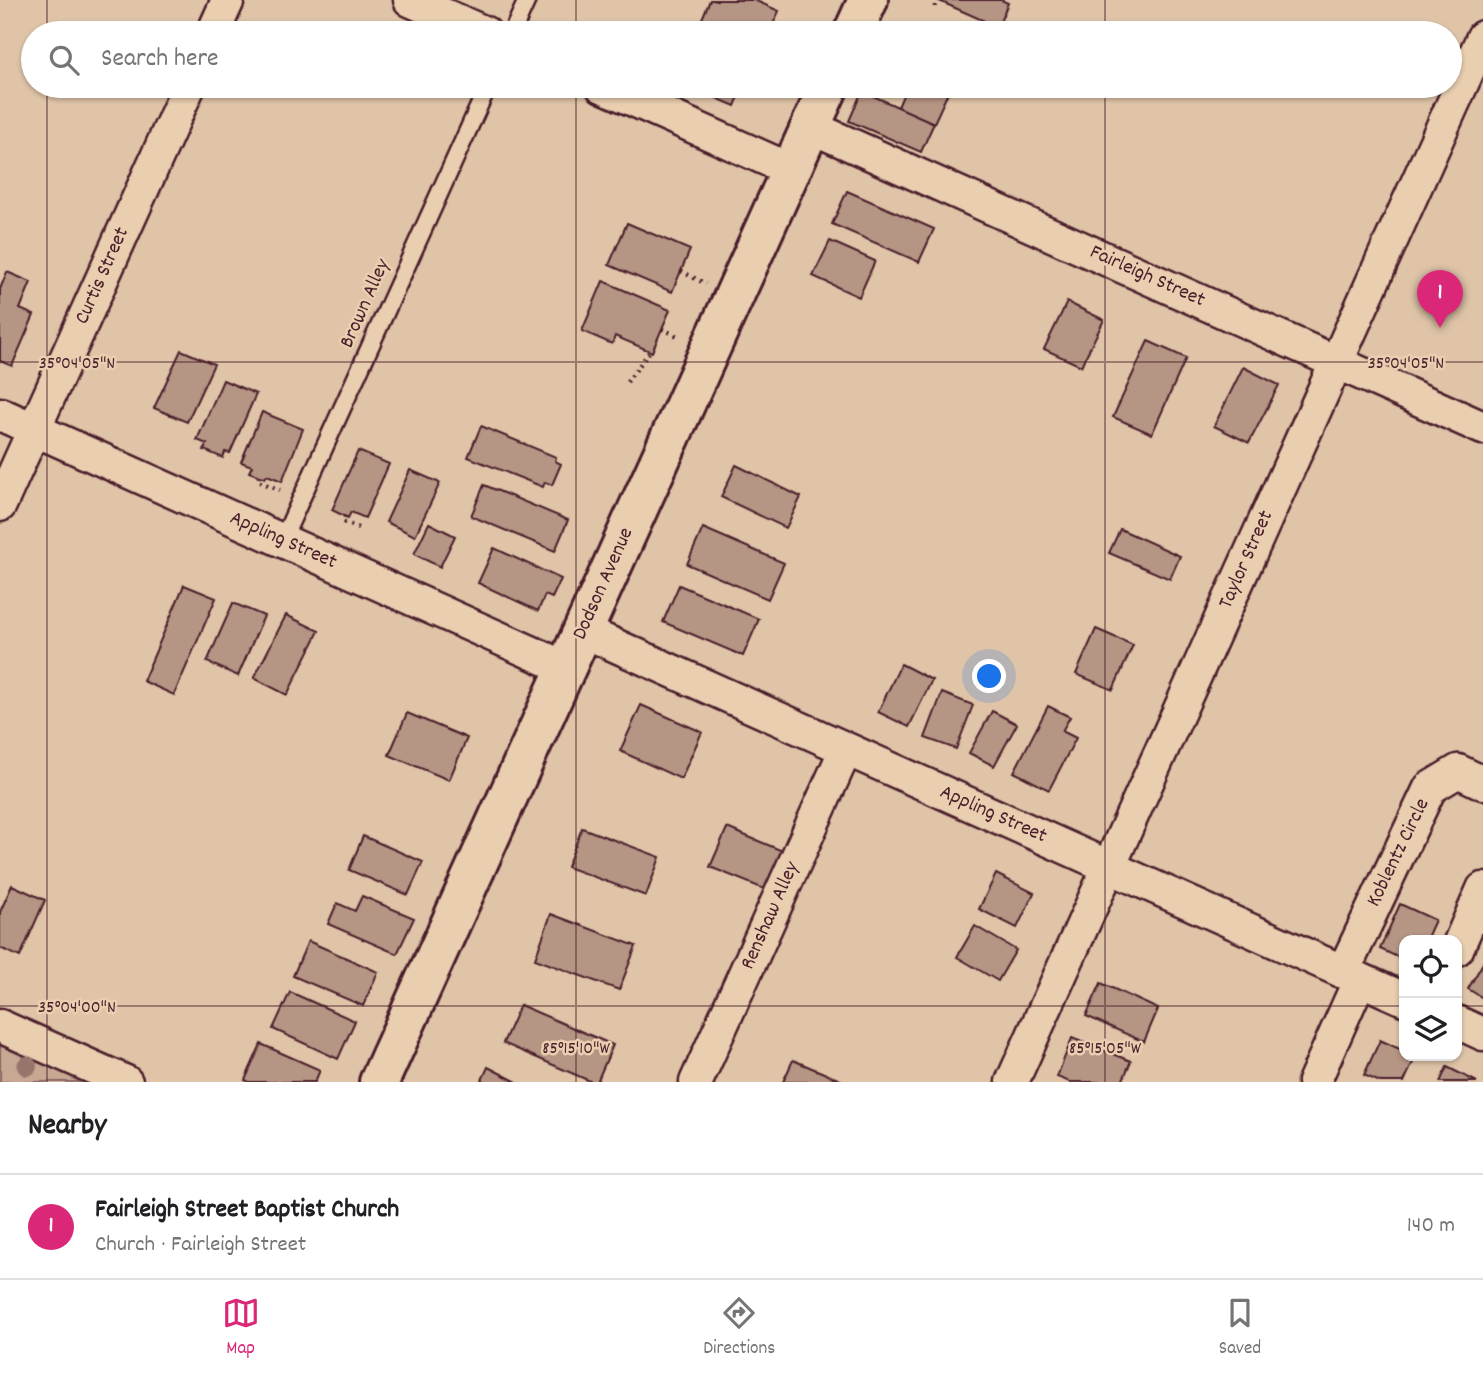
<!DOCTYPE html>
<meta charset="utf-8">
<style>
:root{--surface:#fff;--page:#f2f2f2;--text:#202124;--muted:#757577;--line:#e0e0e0;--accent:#db2777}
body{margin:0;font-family:Dekko,sans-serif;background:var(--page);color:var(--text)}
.controls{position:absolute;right:21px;bottom:21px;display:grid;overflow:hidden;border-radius:14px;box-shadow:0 2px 5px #0004}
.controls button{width:63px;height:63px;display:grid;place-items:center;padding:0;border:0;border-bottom:2px solid var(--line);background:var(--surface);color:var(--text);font:35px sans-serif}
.you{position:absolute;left:990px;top:677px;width:24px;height:24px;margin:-18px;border:5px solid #fff;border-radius:50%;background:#1a73e8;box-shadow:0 0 0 10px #1a73e833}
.badge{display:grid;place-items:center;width:46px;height:46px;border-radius:50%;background:var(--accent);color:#fff;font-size:23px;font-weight:700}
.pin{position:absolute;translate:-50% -58px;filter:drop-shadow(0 2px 4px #0008)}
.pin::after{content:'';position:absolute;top:37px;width:24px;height:21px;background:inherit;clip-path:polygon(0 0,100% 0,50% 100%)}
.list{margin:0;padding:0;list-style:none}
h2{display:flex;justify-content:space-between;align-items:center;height:91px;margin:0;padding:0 28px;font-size:30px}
h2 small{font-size:23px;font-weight:400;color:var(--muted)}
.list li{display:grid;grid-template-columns:46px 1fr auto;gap:21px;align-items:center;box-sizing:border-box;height:105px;padding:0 28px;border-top:2px solid var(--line)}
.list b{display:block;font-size:26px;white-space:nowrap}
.list p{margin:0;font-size:23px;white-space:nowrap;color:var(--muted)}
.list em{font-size:23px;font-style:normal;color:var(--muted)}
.icon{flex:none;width:38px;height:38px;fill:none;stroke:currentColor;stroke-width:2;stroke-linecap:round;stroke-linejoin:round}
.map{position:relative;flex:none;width:1483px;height:1082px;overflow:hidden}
.search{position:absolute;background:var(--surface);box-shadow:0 2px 5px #0004;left:21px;right:21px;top:21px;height:77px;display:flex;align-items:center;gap:18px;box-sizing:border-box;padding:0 24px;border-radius:38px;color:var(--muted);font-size:26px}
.sheet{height:196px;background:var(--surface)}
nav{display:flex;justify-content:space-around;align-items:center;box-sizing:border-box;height:98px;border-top:2px solid var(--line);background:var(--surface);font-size:19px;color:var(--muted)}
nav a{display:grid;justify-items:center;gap:4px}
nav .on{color:var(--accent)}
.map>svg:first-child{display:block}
.green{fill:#c7a893;stroke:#88645f;stroke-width:2}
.building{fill:#b59584;stroke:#4a1f2b;stroke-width:2}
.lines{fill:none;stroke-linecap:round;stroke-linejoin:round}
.service-casing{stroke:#4a1f2b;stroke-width:21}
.minor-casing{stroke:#4a1f2b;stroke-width:37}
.tertiary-casing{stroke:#4a1f2b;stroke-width:44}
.path{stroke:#4a1f2b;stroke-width:4.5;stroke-dasharray:2 5;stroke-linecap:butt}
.service{stroke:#e9ceb0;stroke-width:16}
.minor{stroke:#e9ceb0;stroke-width:32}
.tertiary{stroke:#e9ceb0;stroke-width:38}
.tree{fill:#98756c}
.ticks{fill:none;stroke:#4a1f2b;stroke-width:2;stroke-opacity:0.45}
.labels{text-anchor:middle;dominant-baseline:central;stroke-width:5;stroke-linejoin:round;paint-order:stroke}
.street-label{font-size:21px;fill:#4a1f2b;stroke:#e9ceb0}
.ticks-label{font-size:18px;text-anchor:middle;fill:#4a1f2b;stroke:#e9ceb0;stroke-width:5;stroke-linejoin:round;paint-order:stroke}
</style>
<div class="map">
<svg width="1483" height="1082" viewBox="0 0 1483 1082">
<rect width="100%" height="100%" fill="#dfc4a8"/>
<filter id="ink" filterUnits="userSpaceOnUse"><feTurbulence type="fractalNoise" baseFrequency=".0143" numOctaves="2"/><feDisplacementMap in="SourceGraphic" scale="14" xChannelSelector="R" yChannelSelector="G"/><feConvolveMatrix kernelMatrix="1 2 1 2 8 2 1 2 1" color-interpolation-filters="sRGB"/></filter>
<g filter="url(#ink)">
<path class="green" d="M0 1044 88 1082H0Z"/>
<path class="building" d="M710 0H754L779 11 769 33H730L701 21Z
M937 0H1001L1008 3 998 27Z
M688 86H741L743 87 735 106Z
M907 86H951L934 123 898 107Z
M862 91 934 123 921 152 849 121Z
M847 191 934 229 919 262 832 224Z
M627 223 690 250 672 292 609 265Z
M830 241 875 261 859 297 813 276Z
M7 272 31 282 20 309 34 315 12 366 0 361V289Z
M603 281 670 310 652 352 615 336 612 344 582 331Z
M1067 302 1104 320 1081 366 1044 349Z
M1148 341 1186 358 1152 434 1113 417Z
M181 350 214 364 187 422 154 408Z
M1243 367 1279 385 1249 443 1214 426Z
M223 380 256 394 230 453 225 452 223 458 204 450 207 444 197 440Z
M262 412 303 429 282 481 267 475 265 478 249 472 252 466 241 462Z
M481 426 556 457 555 461 561 464 552 485 545 482 543 487 468 457Z
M358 451 389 464 365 518 351 512 348 518 332 510Z
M736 465 801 497 786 528 721 497Z
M410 470 440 483 415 536 386 522Z
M484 485 568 520 555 551 471 516Z
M429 523 455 536 440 567 414 554Z
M703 528 784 563 768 599 687 564Z
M1120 529 1180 556 1170 579 1109 553Z
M494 548 561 579 552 598 545 595 538 611 478 583Z
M184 585 216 598 174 695 143 681Z
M679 585 759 619 743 656 663 622Z
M233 603 264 616 238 676 207 662Z
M286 615 319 631 287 695 254 678Z
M1096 629 1133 645 1113 690 1076 674Z
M901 664 932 680 909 727 878 712Z
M942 693 973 705 956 749 925 738Z
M641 705 702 732 681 779 620 751Z
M1048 706 1070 717 1062 731 1076 738 1049 790 1014 772Z
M992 711 1017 724 994 766 969 753Z
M407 713 467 738 449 780 389 755Z
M582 828 660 857 646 896 567 867Z
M727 828 785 852 769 891 710 867Z
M363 836 423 862 408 895 349 870Z
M996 874 1034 893 1017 928 979 909Z
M12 885 45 900 20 957 0 948V912Z
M362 896 414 918 397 954 328 924 337 903 355 911Z
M1400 904 1435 920 1426 940H1404V960L1380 949Z
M551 914 636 946 619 990 535 959Z
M975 926 1016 950 998 981 957 957Z
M308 941 378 972 363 1006 293 976Z
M1483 963V998L1468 989Z
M1101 983 1158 1009 1144 1042 1086 1016Z
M290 992 355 1021 338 1059 273 1029Z
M520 1005 613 1045 597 1082H592L503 1043Z
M1072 1038 1131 1061 1122 1082H1070L1057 1077Z
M1380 1040 1404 1051V1056H1416L1404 1082H1380L1364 1075Z
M261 1044 320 1070 315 1082H249L245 1080Z
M793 1060 845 1082H783Z
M488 1067 517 1082H481Z
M1447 1067 1477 1082H1440Z"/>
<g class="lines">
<defs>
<path id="service" d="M512 33 527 0
M282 541 488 86"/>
<path id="minor" d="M410 0 485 33
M213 33 228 0
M602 86 791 170
M811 127 1483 428
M0 414 566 668
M0 505 189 86
M583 631 1404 999
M1457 949 1483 889
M1343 972 1430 788 1458 771 1483 783
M1457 1022 1483 1034
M0 1026 126 1082
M696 1082 846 749
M1012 1082 1483 37
M1314 1082 1360 979"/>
<path id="tertiary" d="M853 33 868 0
M379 1082 829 86"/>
</defs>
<use href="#service" class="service-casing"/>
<use href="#minor" class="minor-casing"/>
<use href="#tertiary" class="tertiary-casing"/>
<path class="path" d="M935 7V0
M770 32 772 33
M681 271 706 284
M662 329 680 337
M627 382 650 351
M259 476 258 481 280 490
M345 516 343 522 358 528"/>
<use href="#service" class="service"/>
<use href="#minor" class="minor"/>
<use href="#tertiary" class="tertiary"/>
</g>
<circle class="tree" cx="27" cy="1066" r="10"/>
</g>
<path class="ticks" d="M47 0V33M576 0V33M1105 0V33M47 86V1082M576 86V1082M1105 86V1082M0 362H1483M0 1006H1404M1457 1006H1483"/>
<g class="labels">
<g class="street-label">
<text transform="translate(103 276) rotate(-66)">Curtis Street</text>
<text transform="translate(1147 277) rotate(24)">Fairleigh Street</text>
<text transform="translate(366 304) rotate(-66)">Brown Alley</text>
<text transform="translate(283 541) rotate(24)">Appling Street</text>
<text transform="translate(1247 560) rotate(-66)">Taylor Street</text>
<text transform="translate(604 584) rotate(-66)">Dodson Avenue</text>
<text transform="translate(993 815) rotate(24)">Appling Street</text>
<text transform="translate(1399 853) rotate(-64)">Koblentz Circle</text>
<text transform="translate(771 916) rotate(-66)">Renshaw Alley</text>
</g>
</g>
<g class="ticks-label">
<text x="77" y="368">35°04'05"N</text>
<text x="1406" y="368">35°04'05"N</text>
<text x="77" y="1012">35°04'00"N</text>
<text x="576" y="1053">85°15'10"W</text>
<text x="1105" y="1053">85°15'05"W</text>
</g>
</svg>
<div class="controls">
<button><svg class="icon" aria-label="locate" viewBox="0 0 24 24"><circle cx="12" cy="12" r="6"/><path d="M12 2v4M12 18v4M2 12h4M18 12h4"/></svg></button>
<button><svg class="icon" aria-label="layers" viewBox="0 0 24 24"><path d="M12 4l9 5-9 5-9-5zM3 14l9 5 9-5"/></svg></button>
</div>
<div class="you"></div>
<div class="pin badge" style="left:1440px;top:328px">1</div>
<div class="search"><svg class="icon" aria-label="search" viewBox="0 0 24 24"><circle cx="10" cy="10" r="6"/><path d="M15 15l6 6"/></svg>Search here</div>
</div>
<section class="sheet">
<h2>Nearby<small></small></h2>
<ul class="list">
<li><span class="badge">1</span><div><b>Fairleigh Street Baptist Church</b><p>Church · Fairleigh Street</p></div><em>140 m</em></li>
</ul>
</section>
<nav>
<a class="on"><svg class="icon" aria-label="map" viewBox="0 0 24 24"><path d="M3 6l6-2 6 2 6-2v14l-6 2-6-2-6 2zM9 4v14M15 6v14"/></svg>Map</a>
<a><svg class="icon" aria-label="directions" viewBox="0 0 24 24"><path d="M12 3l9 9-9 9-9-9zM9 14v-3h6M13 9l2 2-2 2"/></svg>Directions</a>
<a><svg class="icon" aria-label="saved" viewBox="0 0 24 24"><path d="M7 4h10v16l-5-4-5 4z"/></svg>Saved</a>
</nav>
